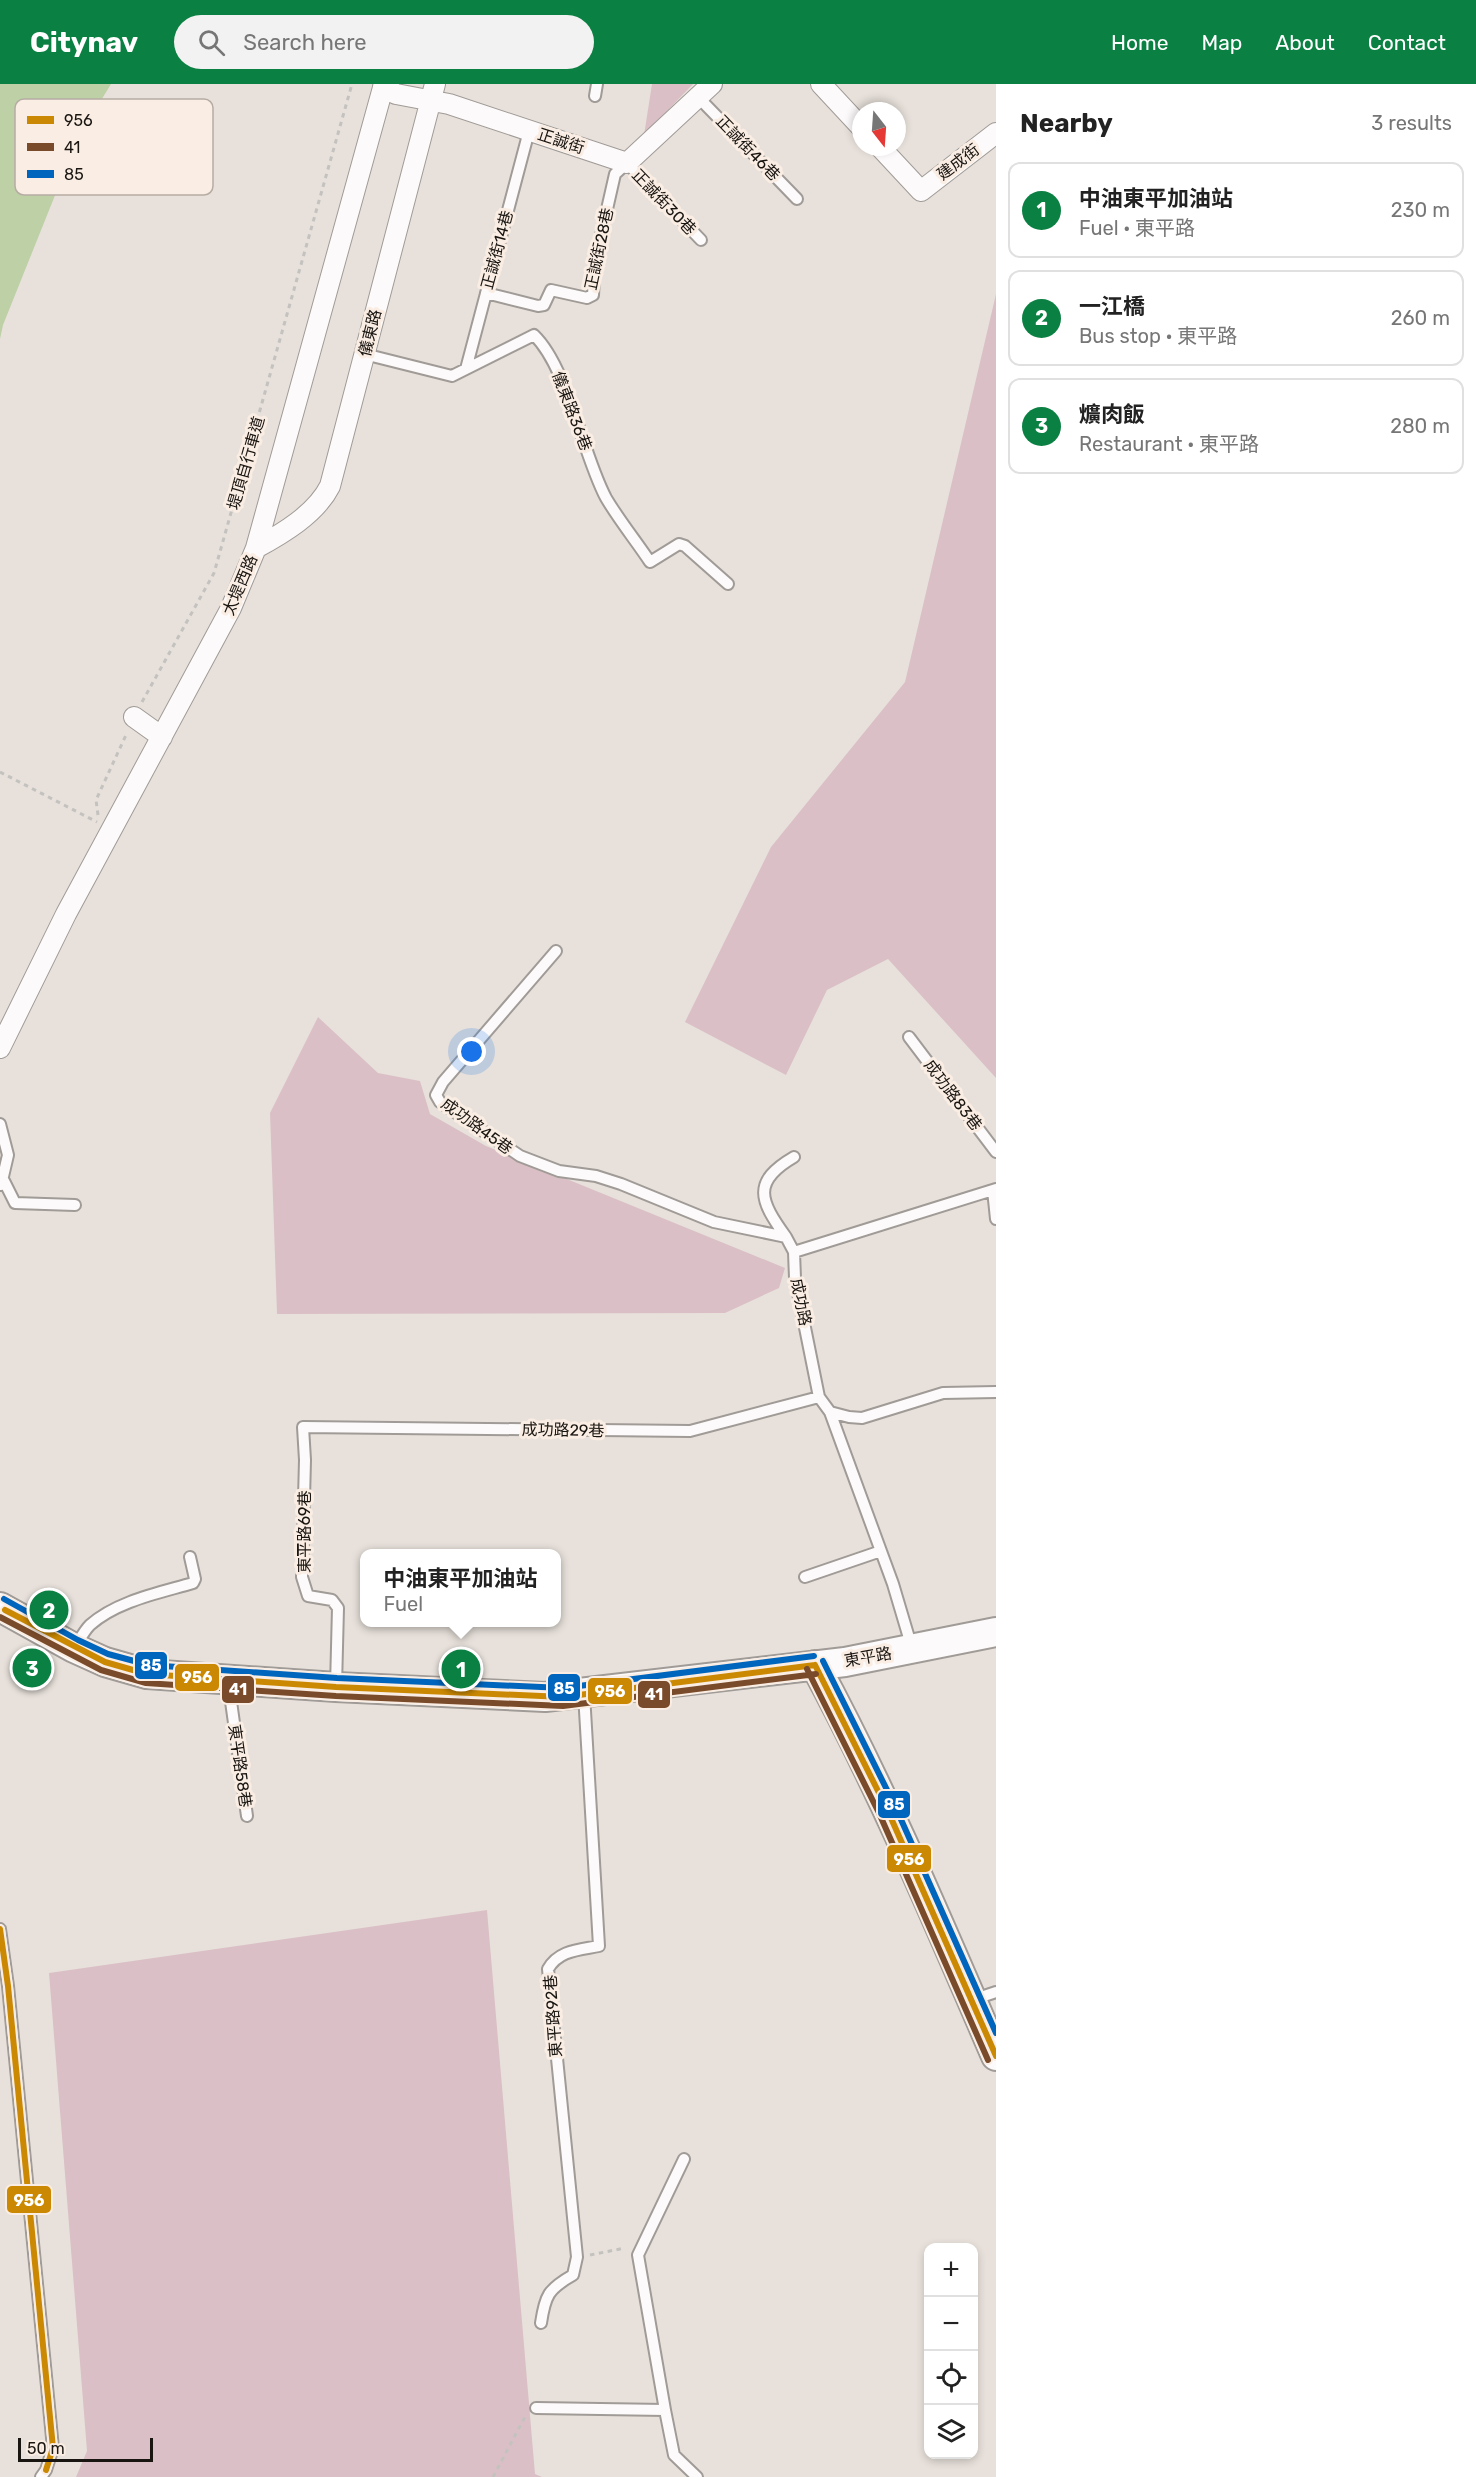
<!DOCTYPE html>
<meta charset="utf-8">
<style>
:root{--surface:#fff;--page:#f2f2f2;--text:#222;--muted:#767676;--line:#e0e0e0;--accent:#0b8043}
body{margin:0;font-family:Rubik,"Noto Sans TC",sans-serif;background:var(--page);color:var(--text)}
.controls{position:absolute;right:18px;bottom:18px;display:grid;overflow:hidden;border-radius:12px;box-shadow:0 3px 9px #0003}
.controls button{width:54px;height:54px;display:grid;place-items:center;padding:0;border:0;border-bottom:2px solid var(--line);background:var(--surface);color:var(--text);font:30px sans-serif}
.compass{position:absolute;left:852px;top:18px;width:54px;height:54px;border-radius:50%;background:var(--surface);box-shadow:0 3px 9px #0003;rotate:163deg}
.scale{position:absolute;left:18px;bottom:15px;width:135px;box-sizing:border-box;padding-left:6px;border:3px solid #191511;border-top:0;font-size:16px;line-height:21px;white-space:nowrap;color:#191511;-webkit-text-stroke:4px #faede3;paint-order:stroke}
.you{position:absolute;left:472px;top:968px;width:21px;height:21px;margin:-15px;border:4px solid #fff;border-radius:50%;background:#1a73e8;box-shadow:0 0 0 9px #1a73e833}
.badge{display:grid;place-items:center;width:39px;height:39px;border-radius:50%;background:var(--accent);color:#fff;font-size:20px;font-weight:700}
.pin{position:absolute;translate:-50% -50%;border:3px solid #fff;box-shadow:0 2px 6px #0006}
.popup{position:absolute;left:360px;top:1465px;width:201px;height:78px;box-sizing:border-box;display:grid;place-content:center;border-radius:12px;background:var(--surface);filter:drop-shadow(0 2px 4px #0005);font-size:20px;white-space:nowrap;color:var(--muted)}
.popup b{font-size:22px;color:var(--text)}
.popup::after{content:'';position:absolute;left:50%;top:100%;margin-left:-12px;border:12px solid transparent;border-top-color:var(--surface)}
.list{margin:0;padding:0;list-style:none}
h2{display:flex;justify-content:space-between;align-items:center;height:78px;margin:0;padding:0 24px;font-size:26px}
h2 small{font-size:20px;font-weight:400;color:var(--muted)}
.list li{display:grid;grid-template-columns:39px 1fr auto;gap:18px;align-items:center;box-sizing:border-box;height:96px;margin:0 12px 12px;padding:0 12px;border:2px solid var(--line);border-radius:12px}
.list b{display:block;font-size:22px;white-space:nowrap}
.list p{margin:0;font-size:20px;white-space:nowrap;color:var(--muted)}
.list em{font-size:20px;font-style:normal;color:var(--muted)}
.icon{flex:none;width:33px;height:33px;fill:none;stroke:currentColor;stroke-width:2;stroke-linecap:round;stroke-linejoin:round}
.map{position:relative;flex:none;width:996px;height:2393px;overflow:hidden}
header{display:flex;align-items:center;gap:36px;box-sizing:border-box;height:84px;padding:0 30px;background:var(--accent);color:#fff}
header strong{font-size:28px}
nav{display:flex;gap:33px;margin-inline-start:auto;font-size:21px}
.search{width:420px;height:54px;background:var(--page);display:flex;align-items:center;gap:15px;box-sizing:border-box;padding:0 21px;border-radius:33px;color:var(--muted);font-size:22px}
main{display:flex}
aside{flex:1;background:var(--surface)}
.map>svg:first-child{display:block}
.green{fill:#dac0c6}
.water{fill:#bdd0a6}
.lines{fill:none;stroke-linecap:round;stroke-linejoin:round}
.service-casing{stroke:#a09b97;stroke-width:14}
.minor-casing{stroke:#a09b97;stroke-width:22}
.secondary-casing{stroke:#a09b97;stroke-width:32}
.path{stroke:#c4c2bf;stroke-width:3;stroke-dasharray:4.5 4.5;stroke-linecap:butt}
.service{stroke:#fcfafa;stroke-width:10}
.minor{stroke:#fcfafa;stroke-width:20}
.secondary{stroke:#fcfafa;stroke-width:28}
.bus-1-casing{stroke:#faede3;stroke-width:10}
.bus-2-casing{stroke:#faede3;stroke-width:10}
.bus-3-casing{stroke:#faede3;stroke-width:10}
.bus-1{stroke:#cb8903;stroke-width:6}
.bus-2{stroke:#7a4b2a;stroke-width:6}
.bus-3{stroke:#0065bd;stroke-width:6}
.labels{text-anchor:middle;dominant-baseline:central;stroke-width:6;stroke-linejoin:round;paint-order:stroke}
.street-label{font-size:16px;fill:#191511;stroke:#faede3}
.key{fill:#faede3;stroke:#b6aca4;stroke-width:1.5}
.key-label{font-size:16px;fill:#191511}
.line-badge{stroke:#faede3;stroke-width:2}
.badge-label{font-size:16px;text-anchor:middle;font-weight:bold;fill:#fff}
</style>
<header>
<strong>Citynav</strong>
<div class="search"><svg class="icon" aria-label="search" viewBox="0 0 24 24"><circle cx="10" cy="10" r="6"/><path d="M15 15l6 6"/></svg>Search here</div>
<nav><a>Home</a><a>Map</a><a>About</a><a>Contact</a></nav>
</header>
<main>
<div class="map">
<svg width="996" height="2393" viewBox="0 0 996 2393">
<rect width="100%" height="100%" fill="#e8e1db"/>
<path class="green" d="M652 0H693L644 51Z
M996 210V994L888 875 827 906 786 991 685 938 771 763 905 598Z
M318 933 378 989 420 997 430 1030 486 1062 785 1184 779 1204 725 1229 277 1230 270 1029Z
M487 1826 535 2390 542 2393H76L87 2367 49 1889Z"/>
<path class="water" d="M0 0H111L78 54 3 241 0 255Z"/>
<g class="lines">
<defs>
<path id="service" d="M595 12 597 0
M698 13 797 115
M486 209 538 222 544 221 551 206 587 214 593 211 595 178 615 90 627 79 701 156
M364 270 452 292 534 251C568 284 582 369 606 414 619 436 636 457 650 478L679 460 685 462 728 500
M466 285 529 47
M556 867 443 998 436 1011 440 1018 520 1072 559 1087 596 1092 621 1100 714 1138 786 1153 794 1168
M909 953 996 1068
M0 1040 8 1071 1 1101
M4 1097 15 1119 75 1121
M993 1106 996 1135
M786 1153C760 1117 751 1098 794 1073
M830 1328 849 1333 862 1334 943 1309 996 1308
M805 1493 881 1467
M74 1564C79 1557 84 1547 90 1541 117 1517 159 1509 193 1499L195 1495 190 1473
M912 1564 893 1500 830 1328 819 1313 795 1194 794 1168 996 1105
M228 1596 247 1732
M336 1602 338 1524 332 1516 308 1512 302 1493 305 1376 303 1343 690 1347 819 1313
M0 1845 8 1902 53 2364 46 2386 41 2393
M972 1916 996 1908
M541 2239C545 2212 548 2205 573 2191L577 2173 548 1885C559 1866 579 1866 599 1862L584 1610
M536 2324 665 2326 674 2371 697 2393
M665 2326 638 2171 684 2075"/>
<path id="minor" d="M821 0 861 43
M383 3 396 10 449 20 627 79 712 0
M880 63 921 107 996 49
M256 464C282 450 316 430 330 402L435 0
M134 633 162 653
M0 964 66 830 231 524 256 464 384 0"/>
<path id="secondary" d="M0 1523 74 1564 105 1578 147 1590 336 1603 545 1613 845 1578 996 1548
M815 1581C883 1707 939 1840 996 1972"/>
</defs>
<use href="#service" class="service-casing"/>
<use href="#minor" class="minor-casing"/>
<use href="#secondary" class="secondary-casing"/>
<path class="path" d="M142 618 214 489 352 0
M0 688 97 738
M98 731 96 716 126 651
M590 2171 625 2164
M493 2393 526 2331"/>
<use href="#service" class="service"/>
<use href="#minor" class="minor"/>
<use href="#secondary" class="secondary"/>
<defs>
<path id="bus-1" d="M5 1526 105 1578 147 1590 336 1603 563 1613 815 1581
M815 1581 887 1725 996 1972
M0 1845 8 1902 53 2364 46 2386"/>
<path id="bus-2" d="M0 1533 101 1586 146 1599 336 1612 563 1622 816 1590
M807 1585 879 1729 988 1976"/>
<path id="bus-3" d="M4 1515 78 1556 108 1570 149 1581 337 1594 563 1604 814 1572
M823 1577 895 1722 996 1949"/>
</defs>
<use href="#bus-1" class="bus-1-casing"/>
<use href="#bus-2" class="bus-2-casing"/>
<use href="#bus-3" class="bus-3-casing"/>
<use href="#bus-1" class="bus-1"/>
<use href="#bus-2" class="bus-2"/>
<use href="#bus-3" class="bus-3"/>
</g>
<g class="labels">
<g class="street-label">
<text transform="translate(561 57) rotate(18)">正誠街</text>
<text transform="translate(748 64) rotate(46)">正誠街46巷</text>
<text transform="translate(958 78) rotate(-37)">建成街</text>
<text transform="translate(664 118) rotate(46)">正誠街30巷</text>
<text transform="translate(599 165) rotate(-78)">正誠街28巷</text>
<text transform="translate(497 166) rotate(-75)">正誠街14巷</text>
<text transform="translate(370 249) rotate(-76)">儀東路</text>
<text transform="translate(572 327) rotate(69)">儀東路36巷</text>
<text transform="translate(246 379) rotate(-74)">堤頂自行車道</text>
<text transform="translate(240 501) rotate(-67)">太堤西路</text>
<text transform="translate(953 1011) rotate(53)">成功路83巷</text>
<text transform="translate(477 1042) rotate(36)">成功路45巷</text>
<text transform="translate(801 1218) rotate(79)">成功路</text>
<text transform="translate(563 1346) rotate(1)">成功路29巷</text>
<text transform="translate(304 1448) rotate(-90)">東平路69巷</text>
<text transform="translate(868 1573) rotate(-10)">東平路</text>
<text transform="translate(240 1682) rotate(82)">東平路58巷</text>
<text transform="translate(553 1932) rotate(-94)">東平路92巷</text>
</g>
</g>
<rect x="15" y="15" width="198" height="96" rx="9" class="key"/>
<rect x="27" y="32" width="27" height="8" fill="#cb8903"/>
<rect x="27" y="59" width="27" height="8" fill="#7a4b2a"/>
<rect x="27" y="86" width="27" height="8" fill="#0065bd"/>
<g class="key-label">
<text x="64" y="42">956</text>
<text x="64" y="69">41</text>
<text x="64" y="96">85</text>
</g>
<g class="line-badge">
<rect x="134" y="1567" width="34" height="29" rx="6" fill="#0065bd"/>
<rect x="174" y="1579" width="46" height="29" rx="6" fill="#cb8903"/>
<rect x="547" y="1589" width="34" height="29" rx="6" fill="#0065bd"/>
<rect x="221" y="1591" width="34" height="29" rx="6" fill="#7a4b2a"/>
<rect x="587" y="1593" width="46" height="28" rx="6" fill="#cb8903"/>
<rect x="637" y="1596" width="34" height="29" rx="6" fill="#7a4b2a"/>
<rect x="877" y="1706" width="34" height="29" rx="6" fill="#0065bd"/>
<rect x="886" y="1760" width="46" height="29" rx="6" fill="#cb8903"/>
<rect x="6" y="2101" width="46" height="29" rx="6" fill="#cb8903"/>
</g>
<g class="badge-label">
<text x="151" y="1587">85</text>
<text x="197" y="1599">956</text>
<text x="564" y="1610">85</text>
<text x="238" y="1611">41</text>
<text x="610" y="1613">956</text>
<text x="654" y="1616">41</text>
<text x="894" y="1726">85</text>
<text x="909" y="1781">956</text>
<text x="29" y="2122">956</text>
</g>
</svg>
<div class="controls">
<button>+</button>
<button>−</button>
<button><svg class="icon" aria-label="locate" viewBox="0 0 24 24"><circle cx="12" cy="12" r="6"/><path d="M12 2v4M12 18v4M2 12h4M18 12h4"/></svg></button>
<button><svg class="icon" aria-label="layers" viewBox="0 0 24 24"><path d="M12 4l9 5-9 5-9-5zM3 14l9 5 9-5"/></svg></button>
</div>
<svg class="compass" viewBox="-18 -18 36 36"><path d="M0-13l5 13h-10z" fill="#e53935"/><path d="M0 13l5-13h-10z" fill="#767676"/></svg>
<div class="scale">50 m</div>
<div class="you"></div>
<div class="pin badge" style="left:461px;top:1585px">1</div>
<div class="popup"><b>中油東平加油站</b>Fuel</div>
<div class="pin badge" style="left:49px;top:1526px">2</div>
<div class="pin badge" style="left:32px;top:1584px">3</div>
</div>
<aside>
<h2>Nearby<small>3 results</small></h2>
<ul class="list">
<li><span class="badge">1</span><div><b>中油東平加油站</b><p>Fuel · 東平路</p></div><em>230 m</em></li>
<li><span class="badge">2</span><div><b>一江橋</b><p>Bus stop · 東平路</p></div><em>260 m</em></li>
<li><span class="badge">3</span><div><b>爌肉飯</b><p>Restaurant · 東平路</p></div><em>280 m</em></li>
</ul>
</aside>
</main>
